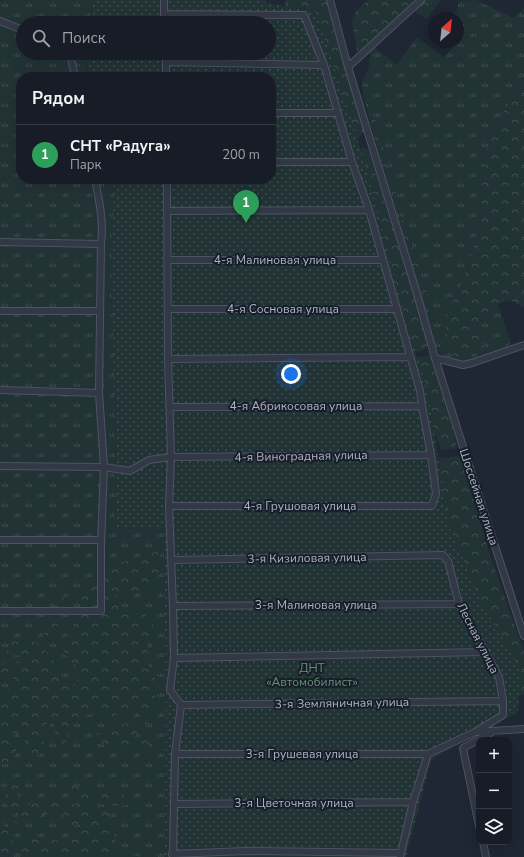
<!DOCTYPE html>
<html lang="ru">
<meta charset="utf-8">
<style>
:root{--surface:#171c27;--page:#242933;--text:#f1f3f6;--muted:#9ea1a7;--line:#363a44;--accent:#0b8043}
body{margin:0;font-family:"Nunito Sans",sans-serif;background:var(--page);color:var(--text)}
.controls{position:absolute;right:12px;bottom:12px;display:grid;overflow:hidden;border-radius:8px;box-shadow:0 4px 16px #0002}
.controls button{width:36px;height:36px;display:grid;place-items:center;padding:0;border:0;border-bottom:1px solid var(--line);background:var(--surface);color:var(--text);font:20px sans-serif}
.compass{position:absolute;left:428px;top:12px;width:36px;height:36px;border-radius:50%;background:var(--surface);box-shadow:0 4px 16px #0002;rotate:27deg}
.you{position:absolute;left:291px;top:374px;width:14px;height:14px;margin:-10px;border:3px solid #fff;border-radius:50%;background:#1a73e8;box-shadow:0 0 0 6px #1a73e833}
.badge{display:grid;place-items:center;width:26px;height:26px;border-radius:50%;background:var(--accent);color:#fff;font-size:13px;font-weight:700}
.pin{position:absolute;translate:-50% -33px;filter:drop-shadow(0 1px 2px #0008)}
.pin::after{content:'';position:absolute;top:21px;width:14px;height:12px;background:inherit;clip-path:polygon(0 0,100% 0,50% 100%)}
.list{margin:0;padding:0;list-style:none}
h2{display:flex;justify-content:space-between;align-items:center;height:52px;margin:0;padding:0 16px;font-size:17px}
h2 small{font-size:13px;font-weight:400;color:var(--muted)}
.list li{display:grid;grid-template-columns:26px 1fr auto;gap:12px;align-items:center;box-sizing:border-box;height:60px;padding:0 16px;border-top:1px solid var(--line)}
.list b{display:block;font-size:15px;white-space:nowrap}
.list p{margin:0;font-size:13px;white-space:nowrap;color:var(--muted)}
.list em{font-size:13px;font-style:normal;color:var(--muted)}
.icon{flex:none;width:22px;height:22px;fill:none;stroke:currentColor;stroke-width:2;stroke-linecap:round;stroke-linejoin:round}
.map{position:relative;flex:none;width:524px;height:857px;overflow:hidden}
.search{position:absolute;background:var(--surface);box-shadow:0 4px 16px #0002;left:16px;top:16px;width:260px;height:44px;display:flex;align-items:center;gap:10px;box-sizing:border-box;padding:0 14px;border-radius:22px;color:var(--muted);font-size:15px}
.panel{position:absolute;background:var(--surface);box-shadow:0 4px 16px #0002;left:16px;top:72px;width:260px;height:112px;border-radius:16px}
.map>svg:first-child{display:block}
.grass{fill:url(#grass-tufts)}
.forest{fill:url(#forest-crowns)}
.park{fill:url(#park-dots)}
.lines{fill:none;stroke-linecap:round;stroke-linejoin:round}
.minor-casing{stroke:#4d5360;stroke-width:8}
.minor{stroke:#323845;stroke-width:6}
.labels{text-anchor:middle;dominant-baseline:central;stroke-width:4;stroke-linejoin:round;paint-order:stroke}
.street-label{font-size:12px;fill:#acb3c2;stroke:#181e29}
.park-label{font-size:12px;fill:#659172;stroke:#181e29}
</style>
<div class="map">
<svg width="524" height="857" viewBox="0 0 524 857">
<defs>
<pattern id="grass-tufts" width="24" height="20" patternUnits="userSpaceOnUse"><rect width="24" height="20" fill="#223336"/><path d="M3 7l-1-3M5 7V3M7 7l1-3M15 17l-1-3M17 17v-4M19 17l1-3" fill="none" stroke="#3f4e51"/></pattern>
<pattern id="forest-crowns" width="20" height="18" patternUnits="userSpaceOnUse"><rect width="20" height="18" fill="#223336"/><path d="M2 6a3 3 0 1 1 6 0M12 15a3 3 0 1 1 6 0" fill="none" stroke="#3f4e51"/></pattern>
<pattern id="park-dots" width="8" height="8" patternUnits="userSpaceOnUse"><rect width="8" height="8" fill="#223336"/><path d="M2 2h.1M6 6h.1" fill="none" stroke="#3f4e51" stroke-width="1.8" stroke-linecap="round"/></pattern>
</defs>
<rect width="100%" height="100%" fill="#1f2634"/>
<path class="grass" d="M0 0H92L91 23H23V53H88L86 77H21V179H114L112 266 116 493 115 528 164 529 166 711 165 857H0V854L13 855 4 825 0 824Z
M476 0 514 18 524 8V83L501 115 484 157 480 227 460 289 449 307 487 351 481 341 477 324 493 305 498 304 511 344C492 353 474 365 452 359 448 358 442 356 439 352 433 343 431 330 428 320L431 319 401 216 398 219 394 209 400 203 396 193 376 120 369 118 363 95 362 82 369 67 370 53 374 47 397 65 417 37 444 57 453 47 455 42H458V18H450L456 12 459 1Z"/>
<path class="forest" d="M285 0H326L364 132 357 139 351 140 310 13 306 9 285 7Z
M368 0H416L361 50 357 51 352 21 356 11Z
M425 0H441L426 19 414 10Z
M524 83V307L510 300 493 305 477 324 481 341 487 351 468 358 450 355 446 326 449 307 460 289 480 227 484 157 501 115Z
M369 118 376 120 396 193 400 203 394 209Z
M365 148 369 151 428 343 426 349 419 352 411 350 359 151Z
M401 216 409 233 433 314 431 319 428 320 398 219Z
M430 355 451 421 457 448 442 450 432 428 413 358Z
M460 456 490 555 524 652V695L512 694 450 559 439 458Z
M162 550 159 560 157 584 149 589 129 594 121 590 112 598 126 614 144 613 153 625 147 647 149 671 156 679 155 707 146 726 140 715 131 709 116 714 121 724 134 725 140 730 134 737 146 739 150 747 144 759 138 760 142 746 122 747 99 744 90 736 114 727 95 712 69 722 66 747 57 741 53 721 48 718 44 734 43 752 28 759 25 738 10 731 17 746 13 762 0 765V694L17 684 10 674H0V665L13 663 24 657 6 653 11 641 25 637 40 645 49 621 61 583H68L61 606 57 628 44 649C54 659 60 669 63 683L74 686 81 672 64 654 62 638 70 635 81 613 83 590 106 567Z
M11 780 23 782 17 793 20 802 30 805 40 800 70 802 87 811 107 809 113 826 116 845 126 854 143 857H23L21 838C38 838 54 842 71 840L84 824 67 827 63 811 45 814 25 825 14 822 20 812 6 805 5 789Z
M65 785 79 786 90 790 117 789 133 804C111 809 87 802 66 793Z
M0 824 3 825 13 836 14 855 0 854Z"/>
<path class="park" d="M92 0H265L266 3 316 12 364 160 404 314 427 389 450 529 478 596 520 669 518 712 445 751 431 761 406 857H165L166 711 164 529 115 528 116 493 112 266 114 179H271V77H87L88 53H269V23H91Z"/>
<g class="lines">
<defs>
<path id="minor" d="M164 0V23
M330 0 348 67 417 294 435 358 464 450 524 636
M164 14 304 15 324 65 352 162 369 210 420 391 422 406 431 455 436 494 432 506H169
M0 21 23 30
M70 53 75 77
M166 53V77
M166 62 324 65
M348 67 421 0
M271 113H338
M271 162H352
M167 179 168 359 171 457 169 506 173 606 174 658 170 690 181 705 175 754 173 857
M167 211 369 210
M0 242 101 244
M167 260H383
M168 309H397
M0 311H99
M435 358 463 365 472 363 524 345
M168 359 410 357
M0 390 99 393
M170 407 422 406
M0 466 104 467 130 471 149 460 171 457 431 455
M0 540H101
M171 560 443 555 448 561 459 604 499 677 503 701V715L475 732
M173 606 459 604
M0 611H101V544L104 467 99 393 101 244C104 221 99 201 95 179
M174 658 486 652
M181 705 503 701
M175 754H428L475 732 524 729
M174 804 413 802
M479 826 463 748 492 732
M483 842 486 857
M172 854 246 851 401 853
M400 857 413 802 428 754"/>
</defs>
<use href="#minor" class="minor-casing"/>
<use href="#minor" class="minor"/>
</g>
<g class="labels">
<g class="street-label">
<text x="275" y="260">4-я Малиновая улица</text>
<text x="283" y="309">4-я Сосновая улица</text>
<text x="296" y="406">4-я Абрикосовая улица</text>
<text transform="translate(301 456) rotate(-1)">4-я Виноградная улица</text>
<text transform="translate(479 497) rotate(72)">Шоссейная улица</text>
<text x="300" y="506">4-я Грушовая улица</text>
<text transform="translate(307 558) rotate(-1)">3-я Кизиловая улица</text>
<text x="316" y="605">3-я Малиновая улица</text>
<text transform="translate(478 638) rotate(63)">Лесная улица</text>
<text transform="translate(342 703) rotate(-1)">3-я Земляничная улица</text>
<text x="302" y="754">3-я Грушевая улица</text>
<text x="294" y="803">3-я Цветочная улица</text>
</g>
<g class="park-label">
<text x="312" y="668">ДНТ<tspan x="312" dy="14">«Автомобилист»</tspan></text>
</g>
</g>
</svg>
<div class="controls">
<button>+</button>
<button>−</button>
<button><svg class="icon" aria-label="layers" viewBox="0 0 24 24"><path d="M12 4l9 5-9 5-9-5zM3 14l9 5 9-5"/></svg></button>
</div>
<svg class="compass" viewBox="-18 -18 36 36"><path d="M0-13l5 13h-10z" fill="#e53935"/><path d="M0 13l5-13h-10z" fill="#9ea1a7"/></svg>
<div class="you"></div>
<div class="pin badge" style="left:246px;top:223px;background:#2e9e5b">1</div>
<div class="search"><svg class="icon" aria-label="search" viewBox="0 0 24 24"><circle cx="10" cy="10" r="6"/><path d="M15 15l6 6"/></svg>Поиск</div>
<section class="panel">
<h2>Рядом<small></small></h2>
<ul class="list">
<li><span class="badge" style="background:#2e9e5b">1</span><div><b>СНТ «Радуга»</b><p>Парк</p></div><em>200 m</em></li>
</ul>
</section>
</div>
